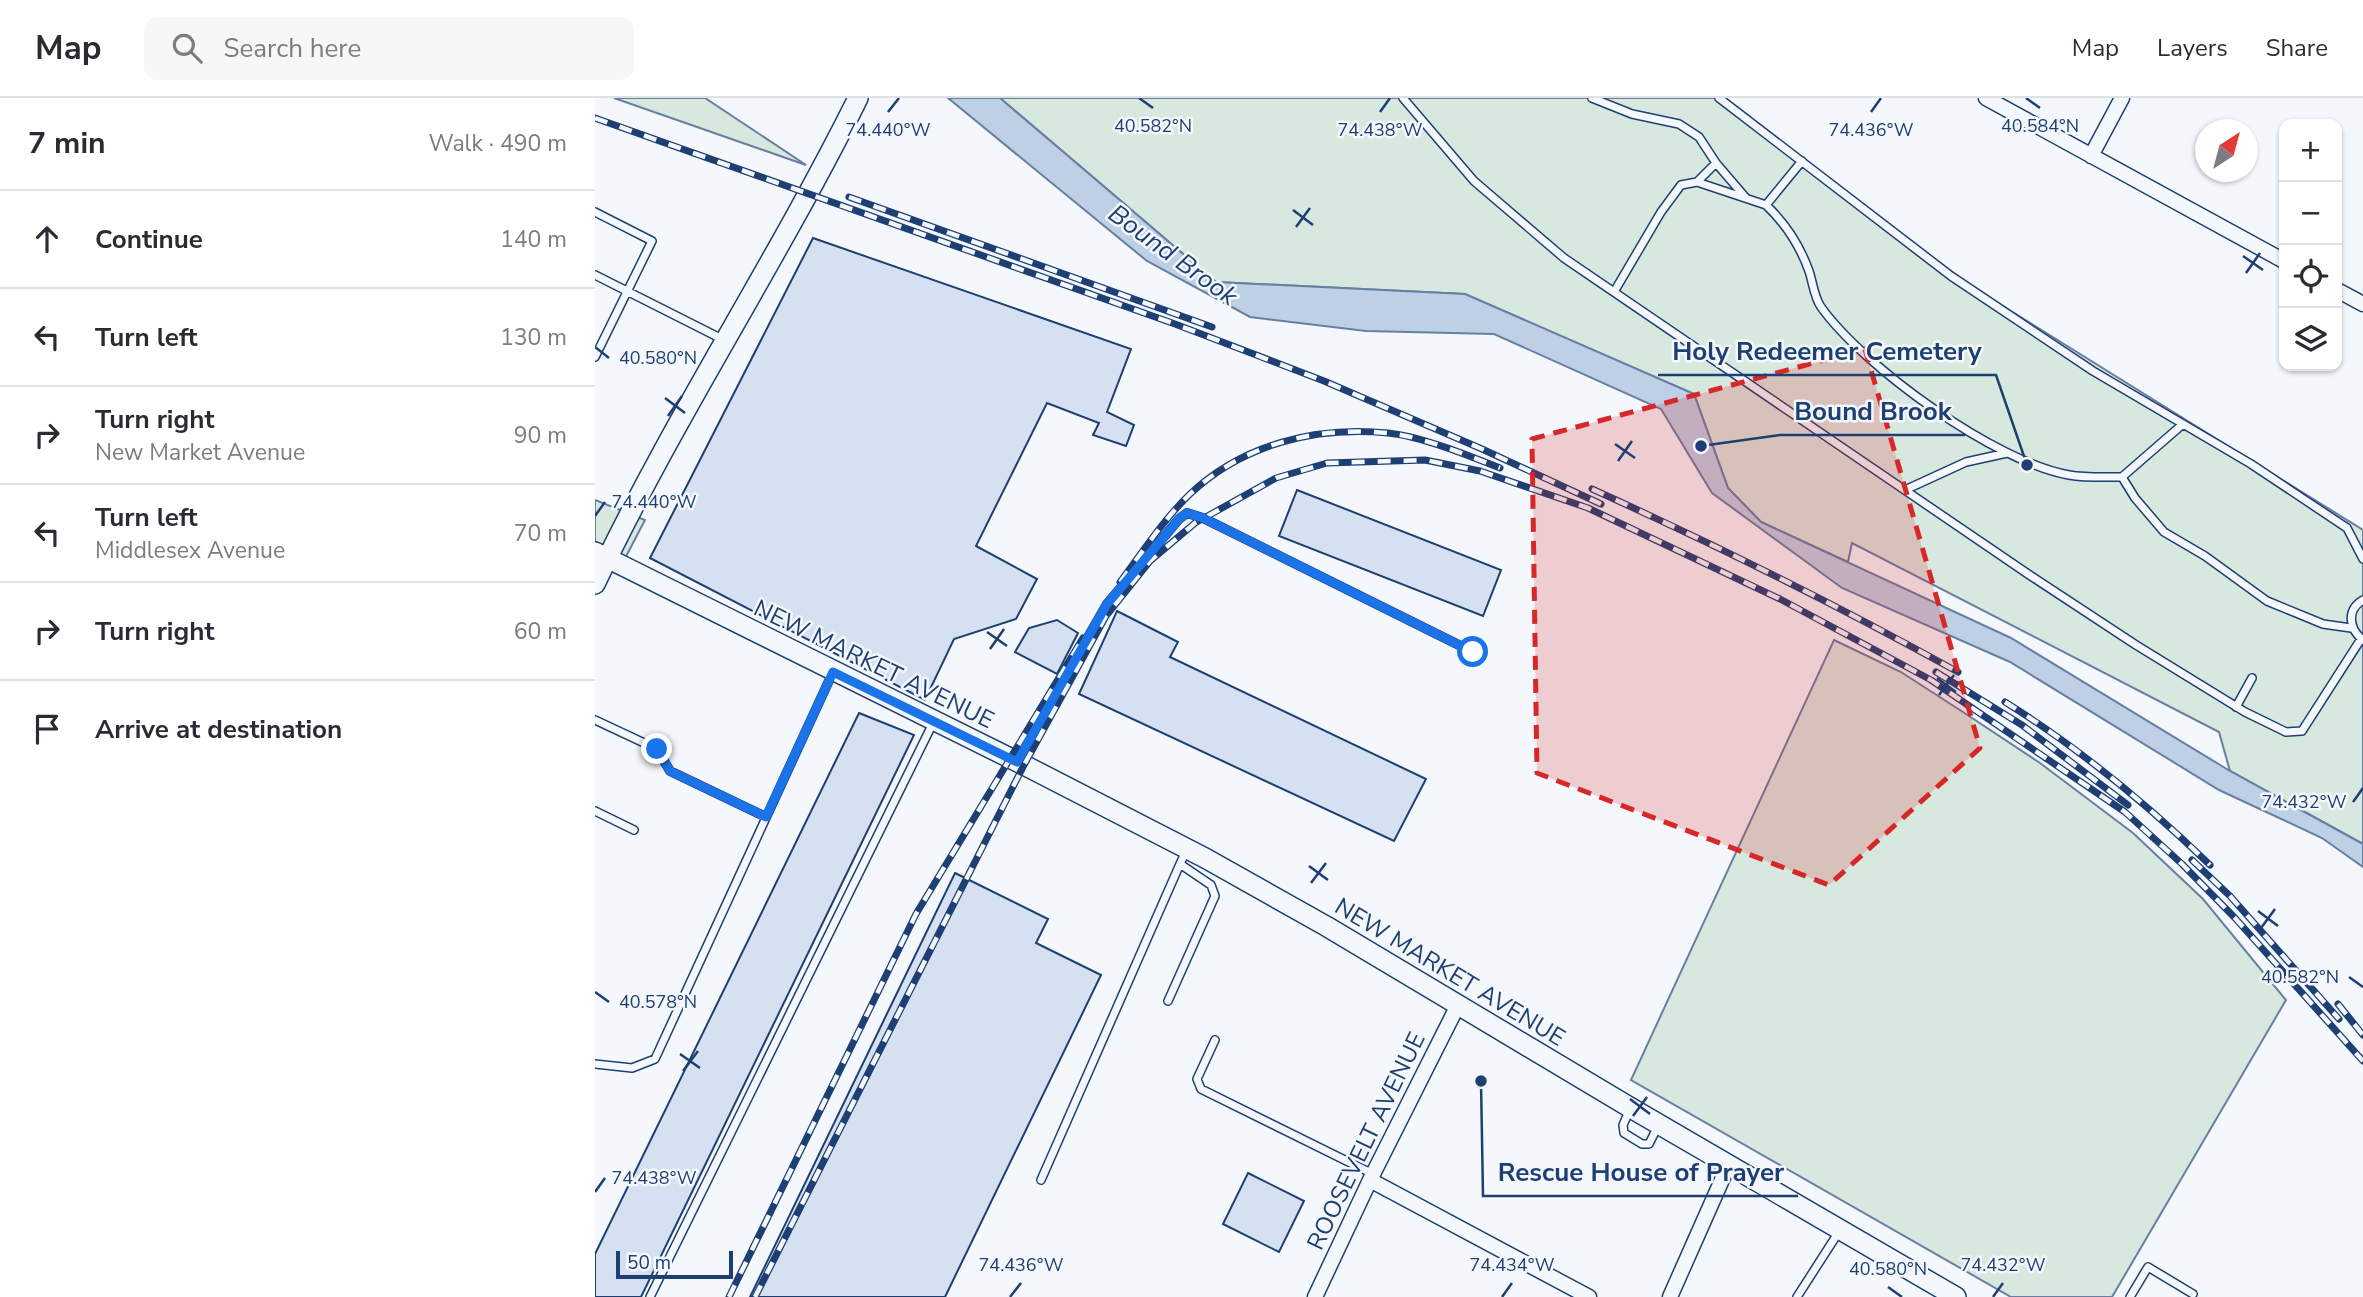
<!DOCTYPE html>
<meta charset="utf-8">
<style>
:root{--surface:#fff;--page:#f7f7f7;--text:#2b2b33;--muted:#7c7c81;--line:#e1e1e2}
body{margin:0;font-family:"Nunito Sans",sans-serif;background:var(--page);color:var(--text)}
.controls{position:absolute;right:21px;top:21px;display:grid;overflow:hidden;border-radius:14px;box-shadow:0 2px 5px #0004}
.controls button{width:63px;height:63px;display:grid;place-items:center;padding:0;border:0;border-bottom:2px solid var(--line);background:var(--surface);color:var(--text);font:35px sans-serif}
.compass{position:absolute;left:1600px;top:21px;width:63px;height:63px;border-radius:50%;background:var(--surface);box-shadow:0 2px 5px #0004;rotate:36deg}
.scale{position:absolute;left:21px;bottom:18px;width:117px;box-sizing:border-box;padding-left:7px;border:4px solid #1d3f73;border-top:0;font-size:19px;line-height:24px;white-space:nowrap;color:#1d3f73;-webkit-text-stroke:5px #f4f7fb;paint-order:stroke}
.stop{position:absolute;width:21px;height:21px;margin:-16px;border:5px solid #1a73e8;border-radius:50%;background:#fff}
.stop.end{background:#1a73e8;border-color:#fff;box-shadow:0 2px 7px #0008}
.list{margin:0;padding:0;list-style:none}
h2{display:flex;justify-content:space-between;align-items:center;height:91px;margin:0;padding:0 28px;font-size:30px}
h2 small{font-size:23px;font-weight:400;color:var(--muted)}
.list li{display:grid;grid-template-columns:46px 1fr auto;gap:21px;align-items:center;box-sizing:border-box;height:98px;padding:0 28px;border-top:2px solid var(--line)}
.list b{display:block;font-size:26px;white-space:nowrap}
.list p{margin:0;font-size:23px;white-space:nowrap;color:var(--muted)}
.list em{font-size:23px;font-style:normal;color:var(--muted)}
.icon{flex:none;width:38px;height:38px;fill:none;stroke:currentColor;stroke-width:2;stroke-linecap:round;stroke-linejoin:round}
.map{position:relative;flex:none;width:1768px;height:1199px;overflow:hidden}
header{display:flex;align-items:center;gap:42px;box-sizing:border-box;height:98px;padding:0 35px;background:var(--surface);border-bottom:2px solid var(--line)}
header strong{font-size:33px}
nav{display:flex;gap:38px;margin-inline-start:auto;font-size:24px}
.search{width:490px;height:63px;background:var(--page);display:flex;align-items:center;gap:18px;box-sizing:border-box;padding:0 24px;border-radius:14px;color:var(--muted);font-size:26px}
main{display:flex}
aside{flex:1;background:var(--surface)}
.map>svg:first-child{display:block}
.green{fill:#d7e8df;stroke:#687fa3;stroke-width:2}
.water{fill:#bed0e5;stroke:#687fa3;stroke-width:2}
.building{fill:#d5e0f0;stroke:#1d3f73;stroke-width:2}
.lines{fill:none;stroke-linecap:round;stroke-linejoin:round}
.lane-casing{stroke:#1d3f73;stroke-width:10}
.street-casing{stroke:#1d3f73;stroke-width:17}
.secondary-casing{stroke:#1d3f73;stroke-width:22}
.lane{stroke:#f4f7fb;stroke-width:7}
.street{stroke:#f4f7fb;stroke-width:14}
.secondary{stroke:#f4f7fb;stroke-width:19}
.rail-casing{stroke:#1d3f73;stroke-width:7}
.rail{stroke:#f4f7fb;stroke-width:4.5;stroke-dasharray:13;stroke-linecap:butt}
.route{stroke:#1a73e8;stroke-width:9}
.marked{fill:#d62828;fill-opacity:0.2;stroke:#d62828;stroke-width:5;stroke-dasharray:14 9;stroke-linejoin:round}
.ticks{fill:none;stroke:#1d3f73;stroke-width:2.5}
.labels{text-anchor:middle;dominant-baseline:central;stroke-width:5;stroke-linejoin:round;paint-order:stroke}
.street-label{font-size:24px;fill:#1d3f73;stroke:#f4f7fb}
.water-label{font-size:26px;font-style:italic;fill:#1d3f73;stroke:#f4f7fb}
.ticks-label{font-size:18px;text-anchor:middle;fill:#1d3f73;stroke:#f4f7fb;stroke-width:5;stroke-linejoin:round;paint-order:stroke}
.leader{fill:none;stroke:#1d3f73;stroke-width:2.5}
.callout-dot{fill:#1d3f73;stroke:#f4f7fb;stroke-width:2.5}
.callout-label{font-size:26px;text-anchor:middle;font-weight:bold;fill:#1d3f73;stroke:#f4f7fb;stroke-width:5;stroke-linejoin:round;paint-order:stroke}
</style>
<header>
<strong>Map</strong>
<div class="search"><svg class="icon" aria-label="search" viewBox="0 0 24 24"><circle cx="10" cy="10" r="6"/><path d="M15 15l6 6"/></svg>Search here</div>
<nav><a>Map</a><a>Layers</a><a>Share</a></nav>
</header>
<main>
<aside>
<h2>7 min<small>Walk · 490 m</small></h2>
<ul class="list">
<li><svg class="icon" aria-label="ahead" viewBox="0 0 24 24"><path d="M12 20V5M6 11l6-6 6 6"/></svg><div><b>Continue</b></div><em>140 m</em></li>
<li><svg class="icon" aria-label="left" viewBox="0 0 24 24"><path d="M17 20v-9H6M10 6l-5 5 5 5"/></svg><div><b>Turn left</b></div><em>130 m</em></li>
<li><svg class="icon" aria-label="right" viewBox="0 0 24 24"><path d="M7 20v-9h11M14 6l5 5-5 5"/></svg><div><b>Turn right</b><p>New Market Avenue</p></div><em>90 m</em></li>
<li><svg class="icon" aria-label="left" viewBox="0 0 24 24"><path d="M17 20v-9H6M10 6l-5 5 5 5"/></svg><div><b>Turn left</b><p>Middlesex Avenue</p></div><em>70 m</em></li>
<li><svg class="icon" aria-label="right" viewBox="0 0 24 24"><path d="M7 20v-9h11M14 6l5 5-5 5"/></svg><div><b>Turn right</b></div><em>60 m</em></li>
<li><svg class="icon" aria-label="arrive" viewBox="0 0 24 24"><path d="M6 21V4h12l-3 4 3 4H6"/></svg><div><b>Arrive at destination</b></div></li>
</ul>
</aside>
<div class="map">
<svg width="1768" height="1199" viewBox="0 0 1768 1199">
<rect width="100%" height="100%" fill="#f4f7fb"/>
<path class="green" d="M19 0H110L211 67Z
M405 0H1127L1358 177 1768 432V746L1635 673 1624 634 1257 445 1253 464 1166 424 1133 390 1099 296 870 196 621 184Z
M0 402 50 422 23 474 0 462Z
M1239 542 1306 574 1371 616 1445 665 1538 735 1608 801 1691 902 1517 1199H1416L1036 982Z"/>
<path class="water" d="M353 0H405L621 184 870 196 1099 296 1133 390 1166 424 1416 540 1635 673 1768 746V769L1727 740 1624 692 1415 564 1247 490 1117 395 1066 311 899 236 771 233 655 219 552 163Z"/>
<path class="building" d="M218 140 536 251 512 314 539 327 531 348 498 337 504 325 452 305 381 448 442 481 421 521 359 541 330 602 55 460Z
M702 392 906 472 888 518 684 438Z
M522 513 583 544 575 559 831 681 799 743 484 596Z
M462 522 483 535 462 576 420 554 434 530Z
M264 615 319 637 46 1199H0V1156Z
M360 775 453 821 441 845 506 877 350 1199H155Z
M653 1075 709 1103 684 1154 628 1126Z"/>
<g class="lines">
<defs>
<path id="lane" d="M808 0 879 83 969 160 1436 478 1541 547 1650 614 1691 634 1707 633 1766 541
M997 0 1037 16 1084 26 1104 39 1121 65
M1124 0 1356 178 1498 273 1656 366 1752 430 1768 461
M1207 63 1171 107C1190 125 1205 148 1214 173 1218 185 1219 199 1226 209 1269 269 1400 364 1474 377 1491 380 1510 379 1527 379
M1102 84 1121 65 1151 100
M0 114 57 143 0 259
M0 177 129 242
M1019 194 1066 114 1086 87 1102 84 1171 107
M1588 326 1527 379 1540 400 1569 434 1610 458 1672 503 1728 526 1756 530
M1310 392 1371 364 1412 355
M1768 502C1751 512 1754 531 1768 542
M1641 609 1657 580
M0 622 62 651 75 673 171 719
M422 663 512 506 584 421 592 415 608 420 878 554
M0 713 39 732
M573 903 620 798 616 787 585 766 592 751
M620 942 602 981 606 991 778 1076
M0 966 37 970 60 961 238 574
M1035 1011 1028 1027 1029 1035 1047 1046H1054L1064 1026
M446 1082 585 766
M55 1199 339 623
M1202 1199 1245 1132
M1535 1199 1553 1169 1598 1196"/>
<path id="street" d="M1391 0 1689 163
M1496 58 1527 0
M1742 192 1768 206
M775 1082 994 1199
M720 1199 775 1082 863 907
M1075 1199 1134 1066"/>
<path id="secondary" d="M0 454 429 667 610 760 731 828 1036 1010 1361 1199
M0 486C79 319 181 165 263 0"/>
</defs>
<use href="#lane" class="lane-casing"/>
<use href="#street" class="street-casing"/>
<use href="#secondary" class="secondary-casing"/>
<use href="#lane" class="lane"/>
<use href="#street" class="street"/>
<use href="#secondary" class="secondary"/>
<defs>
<path id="rail" d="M0 20 580 226 729 283 887 351 1006 406
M254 99 617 229
M997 391C1121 447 1244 508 1363 574
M525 484C547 455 568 422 595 396 648 346 721 328 793 335 825 338 875 358 905 370
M1341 574 1427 627 1533 707
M1410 604C1484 650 1552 706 1615 767
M1597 762 1635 798 1744 921
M1743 906 1768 937
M134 1199 321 816 488 540
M160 1199 429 667 511 518 555 463 600 425 681 380 732 365 830 362 885 373 993 410 1185 501 1336 582 1530 714 1587 766 1640 820 1768 963"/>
</defs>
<use href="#rail" class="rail-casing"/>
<use href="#rail" class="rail"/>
</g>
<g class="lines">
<path class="route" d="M62 651 75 673 171 719 238 574 422 664 512 506 584 421 592 415 608 420 878 554"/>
</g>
<path class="marked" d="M1270 251 1385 650 1234 787 942 675 937 341Z"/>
<path class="ticks" d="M544 0 558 10M1431 0 1445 10M293 14 304 0M785 14 795 0M1276 14 1286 0M698 112 718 127M701 129 715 110M1648 158 1668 172M1651 175 1665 155M0 249 14 260M70 300 90 315M73 318 87 298M1020 346 1040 360M1023 363 1037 343M0 418 10 404M392 534 412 548M395 551 409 531M1342 580 1361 594M1344 597 1359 577M1758 704 1768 690M714 768 733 782M716 785 731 765M1663 813 1683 828M1666 830 1680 811M1754 879 1768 889M0 894 14 904M85 956 105 970M88 973 103 953M1035 1001 1055 1016M1038 1018 1052 999M0 1094 10 1080M1293 1189 1307 1199M415 1199 426 1185M907 1199 917 1185M1398 1199 1408 1185"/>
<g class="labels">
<g class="street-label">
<text transform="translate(279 566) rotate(26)">NEW MARKET AVENUE</text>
<text transform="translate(855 874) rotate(31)">NEW MARKET AVENUE</text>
<text transform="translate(771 1043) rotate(-64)">ROOSEVELT AVENUE</text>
</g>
<g class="water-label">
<text transform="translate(578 157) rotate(36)">Bound Brook</text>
</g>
</g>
<g class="ticks-label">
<text x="558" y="34">40.582°N</text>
<text x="1445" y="34">40.584°N</text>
<text x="293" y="38">74.440°W</text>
<text x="785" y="38">74.438°W</text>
<text x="1276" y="38">74.436°W</text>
<text x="63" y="266">40.580°N</text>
<text x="59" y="410">74.440°W</text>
<text x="1709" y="710">74.432°W</text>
<text x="1705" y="885">40.582°N</text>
<text x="63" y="910">40.578°N</text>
<text x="59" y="1086">74.438°W</text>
<text x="426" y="1173">74.436°W</text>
<text x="917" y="1173">74.434°W</text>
<text x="1408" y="1173">74.432°W</text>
<text x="1293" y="1177">40.580°N</text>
</g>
<path class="leader" d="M1432 367L1401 277H1063M1106 348L1185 337H1370M886 983L888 1098H1203"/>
<g class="callout-dot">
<circle cx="1432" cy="367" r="7"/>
<circle cx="1106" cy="348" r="7"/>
<circle cx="886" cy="983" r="7"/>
</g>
<g class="callout-label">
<text x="1232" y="262">Holy Redeemer Cemetery</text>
<text x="1278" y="322">Bound Brook</text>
<text x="1046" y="1083">Rescue House of Prayer</text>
</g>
</svg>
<div class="controls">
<button>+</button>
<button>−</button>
<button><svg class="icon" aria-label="locate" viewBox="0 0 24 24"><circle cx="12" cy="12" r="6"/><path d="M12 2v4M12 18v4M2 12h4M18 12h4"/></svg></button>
<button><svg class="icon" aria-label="layers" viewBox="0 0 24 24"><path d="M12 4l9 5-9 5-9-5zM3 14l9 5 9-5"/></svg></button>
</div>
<svg class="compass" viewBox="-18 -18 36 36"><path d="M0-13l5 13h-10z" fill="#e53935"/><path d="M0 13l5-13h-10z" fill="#7c7c81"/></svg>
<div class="scale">50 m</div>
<div class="stop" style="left:878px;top:554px"></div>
<div class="stop end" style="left:62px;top:651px"></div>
</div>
</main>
